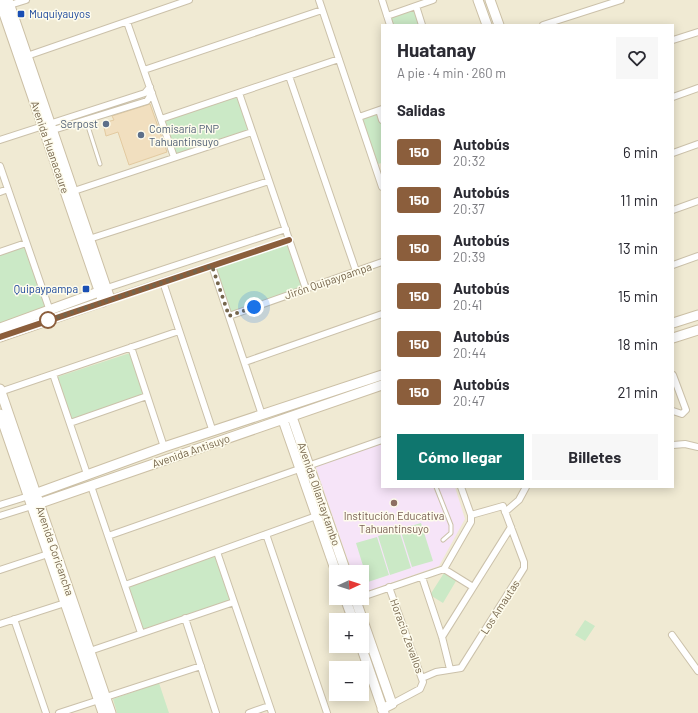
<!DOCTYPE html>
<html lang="es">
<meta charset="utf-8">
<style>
:root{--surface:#fff;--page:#f7f7f7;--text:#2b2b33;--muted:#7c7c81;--accent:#0f766e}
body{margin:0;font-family:Barlow,sans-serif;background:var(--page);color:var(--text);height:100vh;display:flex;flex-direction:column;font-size:15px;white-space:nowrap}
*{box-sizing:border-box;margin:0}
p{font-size:13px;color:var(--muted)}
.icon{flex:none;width:22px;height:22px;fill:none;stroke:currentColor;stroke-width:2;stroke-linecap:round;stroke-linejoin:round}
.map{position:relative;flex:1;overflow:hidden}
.panel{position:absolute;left:381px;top:24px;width:293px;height:464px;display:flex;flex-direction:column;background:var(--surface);border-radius:0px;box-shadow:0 2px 10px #0003}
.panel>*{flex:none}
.badge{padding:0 8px;border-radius:3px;font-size:14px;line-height:26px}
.needle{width:26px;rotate:87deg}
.buttons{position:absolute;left:329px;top:565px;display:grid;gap:8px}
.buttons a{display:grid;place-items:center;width:40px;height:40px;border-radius:0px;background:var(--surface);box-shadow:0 2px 10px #0003;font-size:20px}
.you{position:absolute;width:20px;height:20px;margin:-10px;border:3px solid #fff;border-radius:50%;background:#1a73e8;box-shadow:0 0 0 6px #1a73e833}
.map>.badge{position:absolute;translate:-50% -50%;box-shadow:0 0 0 2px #fff}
h2{padding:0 16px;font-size:15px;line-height:36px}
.round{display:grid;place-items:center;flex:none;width:42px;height:42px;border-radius:0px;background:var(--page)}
.headline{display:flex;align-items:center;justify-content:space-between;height:68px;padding:0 16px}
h1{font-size:19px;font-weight:700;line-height:30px}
.primary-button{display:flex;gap:8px;margin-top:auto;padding:8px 16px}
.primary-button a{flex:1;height:46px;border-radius:0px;background:var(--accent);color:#fff;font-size:16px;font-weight:700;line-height:46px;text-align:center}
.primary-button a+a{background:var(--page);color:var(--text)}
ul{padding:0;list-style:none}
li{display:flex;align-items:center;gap:12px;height:48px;padding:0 16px}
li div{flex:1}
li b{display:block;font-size:15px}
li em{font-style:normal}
li .badge{min-width:44px;font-weight:700;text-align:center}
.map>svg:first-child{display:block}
</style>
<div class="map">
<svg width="698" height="713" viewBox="0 0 698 713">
<rect width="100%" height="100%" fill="#fcf9e7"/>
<path fill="#f0ead3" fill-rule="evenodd" d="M0,0h698v713h-698zM382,25h291v462h-291zM336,572h26v26h-26zM336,620h26v26h-26zM336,668h26v26h-26z"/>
<path fill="#f6e4f8" d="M382,443v44h73l10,32 -26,47 -77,27v-21h-10l-37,-107z"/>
<path fill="#cbe9c6" d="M415,8l5,17h-28l-3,-8z
M237,96l12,35 -73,23 -12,-33z
M378,113l4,13v37l-5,1 -15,-45z
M287,243l15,44 -71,25 -15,-44z
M25,247l21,62 -46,16v-70z
M130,353l14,41 -72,26 -15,-43z
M421,523l12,38 -21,6 -12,-38z
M399,530l12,38 -21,7 -12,-39z
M377,537l12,38 -21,7 -12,-39z
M216,554l15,47 -89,29 -15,-44z
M444,573l12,8 -13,22 -13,-8z
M585,620l10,6 -10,15 -10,-6z
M159,683l10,30h-52l-4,-14z"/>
<path fill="#f1dfbf" stroke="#e3caa0" d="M150,104l17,48 -38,13 -11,-33 -12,4 -3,-13 11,-3 -2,-4z"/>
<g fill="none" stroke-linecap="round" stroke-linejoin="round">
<defs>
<path id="lane" d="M86,120l14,44
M436,487l15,38v8l-8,7"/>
<path id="street" d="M319,0l63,187
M382,0l8,25
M10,5l16,-5
M416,6l6,19
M387,16l46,-16
M127,22l47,135
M543,25l78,-25
M673,40l25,-8
M24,57l165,-57
M144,70l178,-60
M289,76l67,195
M239,93l67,196
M673,97l25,-9
M379,110l3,10
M359,117l23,-8
M161,119l178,-60
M50,131l97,-30 5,-8
M0,140l145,-47 5,-6
M673,153l25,-9
M0,166l50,145
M74,191l178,-59
M0,192l8,-3
M673,210l25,-9
M86,240l183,-59
M0,252l26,-9
M673,265l25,-9
M212,266l50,149
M163,282l50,150
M107,288l179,-59
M110,299l179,-59
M229,316l153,-54
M131,347l33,100
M245,362l137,-48
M53,374l34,100
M673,375l13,35 -4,4 -9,-3
M0,392l179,-61
M70,423l77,-27
M673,445l12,-1 13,3
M91,486l50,147
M0,505l29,-9
M505,512l14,-12 7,-13
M0,516l32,-10
M266,534l61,179
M108,536l274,-96
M217,552l55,161
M444,569l29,18
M0,570l48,-16
M422,577l20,60 8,32
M125,585l194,-70
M389,587l34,95 -3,7 -28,15
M362,597l82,-28 27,-47v-7l-10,-28
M185,618l31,95
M14,619l32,94
M0,624l65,-21
M672,635l26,36
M442,637l69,-110
M87,652l147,-50
M422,678l14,-6 25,-4 63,-100v-6l-21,-56 -32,9
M106,697l95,-31
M59,713l40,-13
M249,713l20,-7"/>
<path id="secondary" d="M478,0l9,25
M490,0l9,25
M0,2l103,300
M673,323l25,-8
M0,328l104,-38
M0,337l110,-38 -102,-299
M673,338l25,-8
M0,389l111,324
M0,414l103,299
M292,417l54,155
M283,420l53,152
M29,496l135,-49 218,-72
M32,506l350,-121
M345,598l8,22
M355,598l37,106 -10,5
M361,646l23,67"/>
</defs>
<use href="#lane" stroke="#cbc1aa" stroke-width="5"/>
<use href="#street" stroke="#cbc1aa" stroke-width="8"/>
<use href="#secondary" stroke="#ccc0a6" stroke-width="11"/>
<use href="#lane" stroke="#fff" stroke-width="3"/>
<use href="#street" stroke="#fff" stroke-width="6"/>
<use href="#secondary" stroke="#fff" stroke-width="9"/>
</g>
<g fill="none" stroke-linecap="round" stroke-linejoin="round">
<defs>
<path id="line" d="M0,337l289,-97"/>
</defs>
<use href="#line" stroke="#fff" stroke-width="9"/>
<use href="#line" stroke="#8b5e3c" stroke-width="6"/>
<path stroke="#75654c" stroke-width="4" stroke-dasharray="0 7.2" d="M48,320l-5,2 169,-56 17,50 25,-9"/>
</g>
<g fill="#1a4fb4" stroke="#fefced" stroke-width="1.5">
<rect x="17" y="10" width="8" height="8" rx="2"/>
<rect x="82" y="285" width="8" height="8" rx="2"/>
</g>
<g fill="#5c6f8a" stroke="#fefced" stroke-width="1.5">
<circle cx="106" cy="124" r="4"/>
<circle cx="141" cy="135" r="4"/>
</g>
<circle fill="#fff" stroke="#8b5e3c" stroke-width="2" cx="48" cy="320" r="8"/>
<circle fill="#8d6e63" stroke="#fefced" stroke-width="1.5" cx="394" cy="503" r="4"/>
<g text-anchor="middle" stroke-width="3" stroke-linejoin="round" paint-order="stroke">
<g font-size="11" fill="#164399" stroke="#fefced" text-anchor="start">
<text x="29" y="18">Muquiyauyos</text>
<text x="78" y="293" text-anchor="end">Quipaypampa</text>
</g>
<g font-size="11" fill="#4e5e75" stroke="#fefced" text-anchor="end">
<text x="98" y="128">Serpost</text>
<text x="149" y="133" text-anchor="start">Comisaría PNP<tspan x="149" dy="13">Tahuantinsuyo</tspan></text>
</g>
<g font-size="11" fill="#75654c" stroke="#fefced">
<text transform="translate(50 147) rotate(71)" y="4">Avenida Huanacaure</text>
<text transform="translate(328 281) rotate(-19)" y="4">Jirón Quipaypampa</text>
<text transform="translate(191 451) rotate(-19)" y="4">Avenida Antisuyo</text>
<text transform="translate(319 494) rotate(71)" y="4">Avenida Ollantaytambo</text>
<text transform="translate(55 551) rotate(71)" y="4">Avenida Coricancha</text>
<text transform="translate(500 607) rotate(-57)" y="4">Los Amautas</text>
<text transform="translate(407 636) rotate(70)" y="4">Horacio Zevallos</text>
</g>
<g font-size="11" fill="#785e54" stroke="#fefced">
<text x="394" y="520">Institución Educativa<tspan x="394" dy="13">Tahuantinsuyo</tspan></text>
</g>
</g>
</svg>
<div class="buttons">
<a><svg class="needle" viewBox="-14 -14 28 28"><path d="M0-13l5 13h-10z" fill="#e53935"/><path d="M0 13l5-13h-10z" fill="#7c7c81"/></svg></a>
<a>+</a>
<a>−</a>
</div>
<div class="you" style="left:254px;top:307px"></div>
<section class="panel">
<div class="headline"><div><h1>Huatanay</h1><p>A pie · 4 min · 260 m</p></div><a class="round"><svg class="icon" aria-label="heart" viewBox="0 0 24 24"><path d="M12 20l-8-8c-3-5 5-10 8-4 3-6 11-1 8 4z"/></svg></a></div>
<h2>Salidas</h2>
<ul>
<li><span class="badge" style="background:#8b5e3c;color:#fff">150</span><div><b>Autobús</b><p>20:32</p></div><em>6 min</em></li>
<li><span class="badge" style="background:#8b5e3c;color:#fff">150</span><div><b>Autobús</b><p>20:37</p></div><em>11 min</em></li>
<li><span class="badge" style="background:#8b5e3c;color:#fff">150</span><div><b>Autobús</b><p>20:39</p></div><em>13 min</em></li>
<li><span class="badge" style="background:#8b5e3c;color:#fff">150</span><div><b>Autobús</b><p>20:41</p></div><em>15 min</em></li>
<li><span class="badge" style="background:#8b5e3c;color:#fff">150</span><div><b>Autobús</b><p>20:44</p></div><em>18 min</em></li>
<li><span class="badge" style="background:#8b5e3c;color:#fff">150</span><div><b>Autobús</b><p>20:47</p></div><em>21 min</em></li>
</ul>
<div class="primary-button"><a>Cómo llegar</a><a>Billetes</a></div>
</section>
</div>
